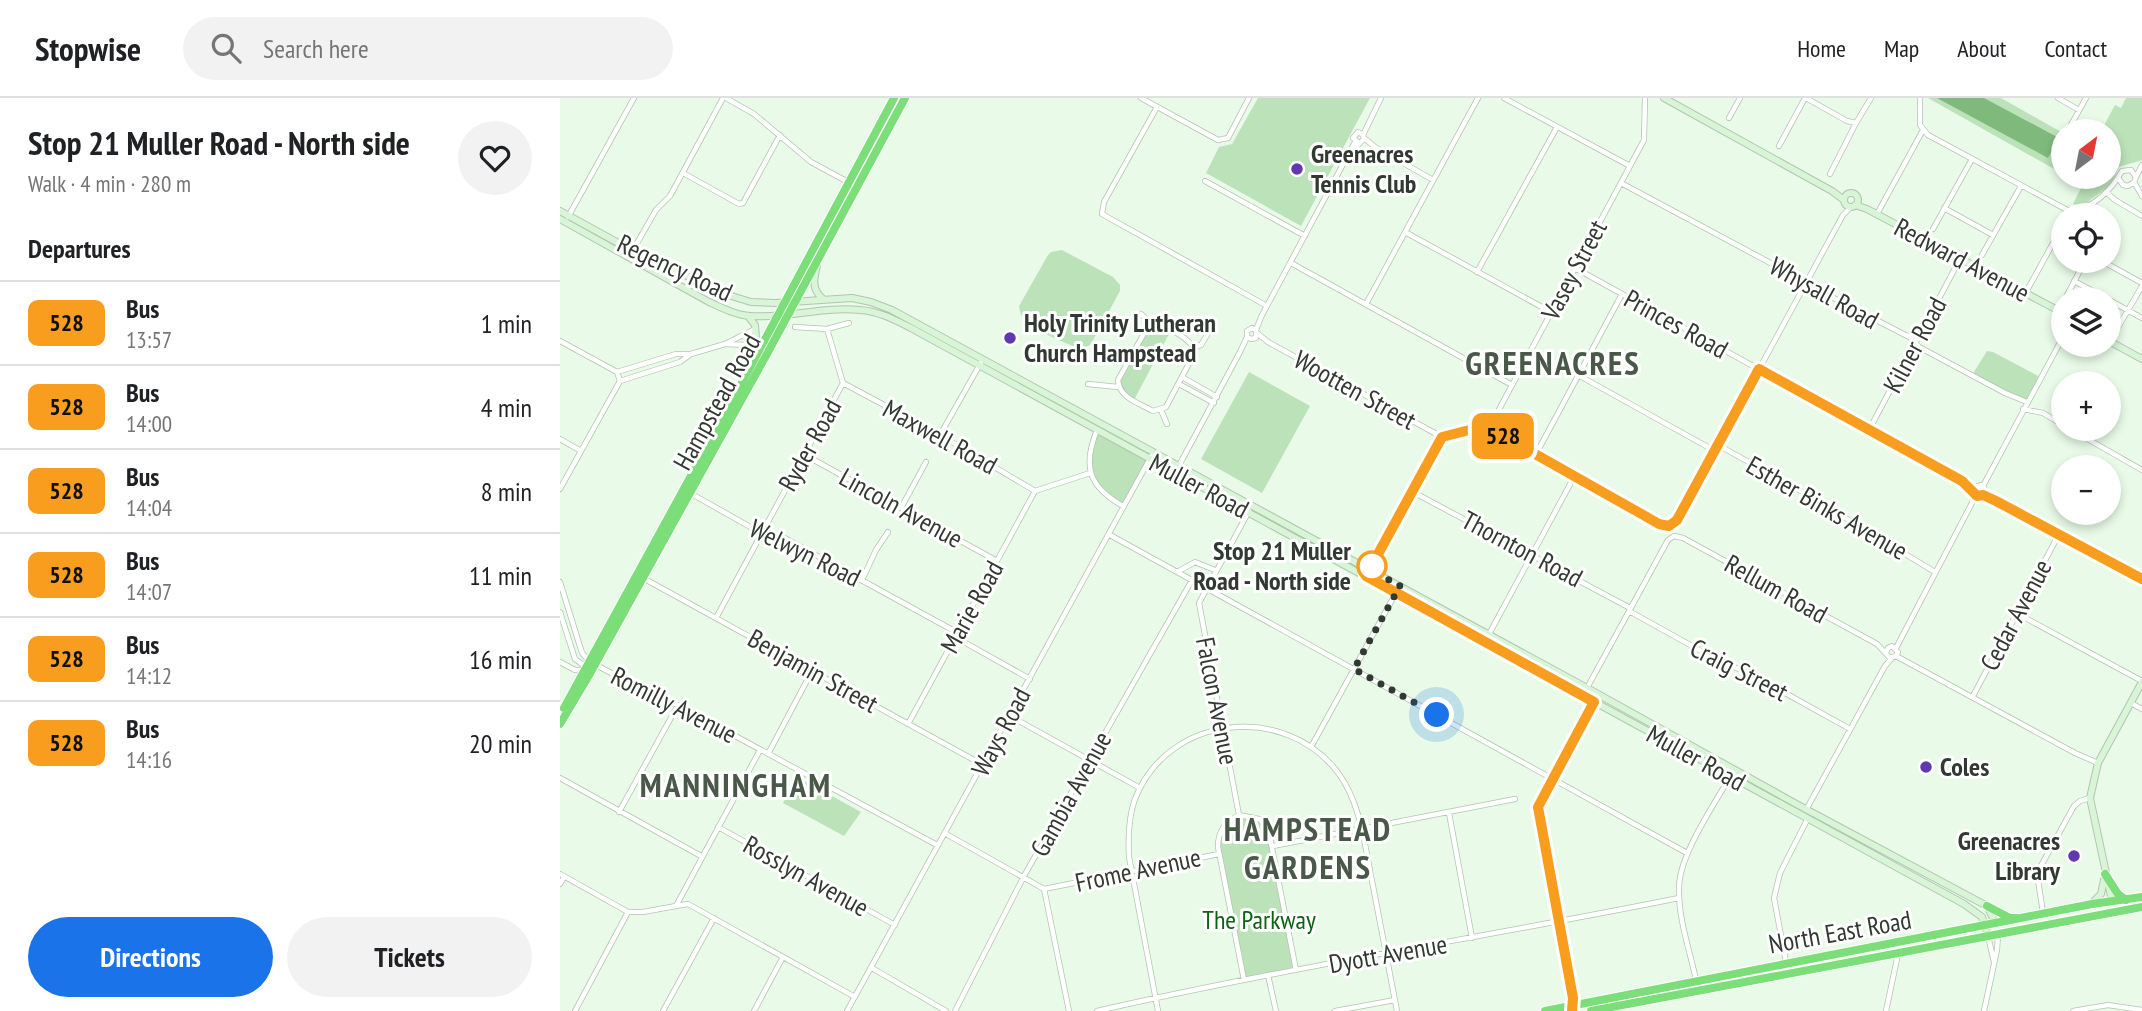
<!DOCTYPE html>
<meta charset="utf-8">
<style>
:root{--surface:#fff;--page:#f2f2f2;--text:#202124;--muted:#757577;--line:#e0e0e0;--accent:#1a73e8}
body{margin:0;font-family:"PT Sans Narrow",sans-serif;background:var(--page);color:var(--text);height:100vh;display:flex;flex-direction:column;font-size:26px;white-space:nowrap}
*{box-sizing:border-box;margin:0}
p{font-size:23px;color:var(--muted)}
.icon{flex:none;width:38px;height:38px;fill:none;stroke:currentColor;stroke-width:2;stroke-linecap:round;stroke-linejoin:round}
.map{position:relative;flex:1;overflow:hidden}
.panel{display:flex;flex-direction:column;background:var(--surface);width:560px}
.panel>*{flex:none}
.badge{padding:0 14px;border-radius:10px;font-size:24px;line-height:46px}
.needle{width:46px;rotate:32deg}
.controls{position:absolute;left:1491px;top:21px;display:grid;gap:14px}
.controls a{display:grid;place-items:center;width:70px;height:70px;border-radius:50%;background:var(--surface);box-shadow:0 4px 10px #0003;font-size:35px}
.you{position:absolute;width:35px;height:35px;margin:-18px;border:5px solid #fff;border-radius:50%;background:#1a73e8;box-shadow:0 0 0 10px #1a73e833}
.map>.badge{position:absolute;translate:-50% -50%;box-shadow:0 0 0 4px #fff}
h2{padding:0 28px;font-size:26px;line-height:63px}
.round{display:grid;place-items:center;flex:none;width:74px;height:74px;border-radius:37px;background:var(--page)}
.headline{display:flex;align-items:center;justify-content:space-between;height:119px;padding:0 28px}
h1{font-size:33px;font-weight:600;line-height:52px}
.cta{display:flex;gap:14px;margin-top:auto;padding:14px 28px}
.cta a{flex:1;height:80px;border-radius:42px;background:var(--accent);color:#fff;font-size:28px;font-weight:600;line-height:80px;text-align:center}
.cta a+a{background:var(--page);color:var(--text)}
ul{padding:0;list-style:none}
li{display:flex;align-items:center;gap:21px;height:84px;padding:0 28px;border-top:2px solid var(--line)}
li div{flex:1}
li b{display:block;font-size:26px}
li em{font-style:normal}
li .badge{min-width:77px;font-weight:700;text-align:center}
header{display:flex;align-items:center;gap:42px;box-sizing:border-box;height:98px;padding:0 35px;background:var(--surface);border-bottom:2px solid var(--line)}
header strong{font-size:33px}
nav{display:flex;gap:38px;margin-inline-start:auto;font-size:24px}
.search{width:490px;height:63px;background:var(--page);display:flex;align-items:center;gap:18px;box-sizing:border-box;padding:0 24px;border-radius:38px;color:var(--muted);font-size:26px}
main{display:flex;flex:1;min-height:0}
.map>svg:first-child{display:block}
</style>
<header>
<strong>Stopwise</strong>
<div class="search"><svg class="icon" aria-label="search" viewBox="0 0 24 24"><circle cx="10" cy="10" r="6"/><path d="M15 15l6 6"/></svg>Search here</div>
<nav><a>Home</a><a>Map</a><a>About</a><a>Contact</a></nav>
</header>
<main>
<section class="panel">
<div class="headline"><div><h1>Stop 21 Muller Road - North side</h1><p>Walk · 4 min · 280 m</p></div><a class="round"><svg class="icon" aria-label="heart" viewBox="0 0 24 24"><path d="M12 20l-8-8c-3-5 5-10 8-4 3-6 11-1 8 4z"/></svg></a></div>
<h2>Departures</h2>
<ul>
<li><span class="badge" style="background:#f99d1e;color:#111">528</span><div><b>Bus</b><p>13:57</p></div><em>1 min</em></li>
<li><span class="badge" style="background:#f99d1e;color:#111">528</span><div><b>Bus</b><p>14:00</p></div><em>4 min</em></li>
<li><span class="badge" style="background:#f99d1e;color:#111">528</span><div><b>Bus</b><p>14:04</p></div><em>8 min</em></li>
<li><span class="badge" style="background:#f99d1e;color:#111">528</span><div><b>Bus</b><p>14:07</p></div><em>11 min</em></li>
<li><span class="badge" style="background:#f99d1e;color:#111">528</span><div><b>Bus</b><p>14:12</p></div><em>16 min</em></li>
<li><span class="badge" style="background:#f99d1e;color:#111">528</span><div><b>Bus</b><p>14:16</p></div><em>20 min</em></li>
</ul>
<div class="cta"><a>Directions</a><a>Tickets</a></div>
</section>
<div class="map">
<svg width="1582" height="913" viewBox="0 0 1582 913">
<rect width="100%" height="100%" fill="#e9fbe8"/>
<path fill="#bbe2b9" d="M698,0h112l-69,128 -95,-53 13,-26 13,-3z
M1368,0h73l62,35v41z
M1566,0h16v62l-23,7 -8,18 -29,21 -9,-2 9,-18 -14,-9h41v-46h-8l14,-26 6,3z
M502,152l51,27 7,8v6l-29,53 -6,4c-13,1 -48,-18 -59,-26 -5,-5 -6,-10 -7,-16l29,-51 3,-3z
M593,227l17,7 -36,68 -10,-5 -6,-15 29,-52z
M1427,253l6,1 47,25 -13,25 -55,-27z
M689,274l61,34 -48,87 -61,-34z
M537,332l53,29 -27,47c-36,-21 -37,-39 -26,-76z
M237,679l64,35 -17,24 -61,-33z
M679,717l19,4 12,15 26,136 -52,10 -26,-136 3,-14z"/>
<path fill="#7fba7c" d="M1377,0h47l75,40 -11,20z"/>
<g fill="none" stroke-linecap="round" stroke-linejoin="round">
<defs>
<path id="street" d="M166,0l28,16 57,48 37,20
M581,0l77,42 10,-2 21,-40
M944,0l126,68
M1246,0l41,23 9,2 15,-25
M1360,0v27l8,10 141,76c24,-1 43,-22 53,-40l9,-1 5,7 -2,5 -6,4 -5,-1 -4,-6
M1498,0l21,12
M597,9l-53,95 -2,12 165,92
M1169,20l11,-20
M1511,27l15,-27
M803,37l18,-37
M804,40l11,9 58,33
M1219,48l26,-48
M793,52l11,-11 -1,-4 -5,-3 -5,6 6,5
M123,75l56,31 4,-1 37,-68
M1270,76l26,-51
M1576,79l6,-12
M645,83l100,55
M1574,84l8,14
M1061,85l185,99 7,8 7,1 93,48 6,8 86,46 22,9
M1546,94l9,8 27,16
M1384,110l49,27
M1317,116l46,-84
M8,119l66,-119
M1373,131l39,-70
M845,134l146,80
M1422,157l39,-69
M69,159l27,-47 14,-14 53,-98
M1542,163l40,22
M731,165l221,122
M1015,170l387,213 12,6 8,-2 3,5 -2,5 -4,1 -5,-2v-7
M917,174l80,-145
M1514,183l34,18
M1465,196l38,-69
M1506,199l19,-36
M1549,202l33,18
M806,206l112,-206
M581,216l12,11
M593,227c13,0 39,14 42,27l-29,55 -13,4c-14,-8 -34,-13 -35,-31l29,-52z
M235,229l32,2 22,-6
M267,231l16,54 97,52 95,56 55,-18
M1557,231l25,-43
M696,232l5,-13 94,-175
M697,235l11,9 174,95
M0,243l57,31 3,9
M166,246l21,1 4,5v12
M634,249l7,-2 6,-10
M57,274l59,-18h15l34,-10 30,-15
M1018,277l137,76
M622,279l35,20
M528,286l30,3
M619,286l35,19
M1463,311l20,4 20,12
M601,312l6,14
M929,330l155,-288 1,-42
M1510,331l72,41
M537,332c-15,37 -8,57 26,76
M1309,332l91,-171
M380,337l43,-76
M0,341l21,12
M1158,347l83,46 134,81
M245,357l192,106
M975,358l87,-162
M615,375l65,-121 7,-15v-6l5,-3 4,2v8l-5,1 -4,-2
M1423,388l80,-149
M0,391l60,-108 60,-19 11,-8
M853,394l217,116
M130,395l71,40 18,2 179,98
M1423,397l159,83
M341,410l25,-46
M550,437l577,318
M617,474l18,-10 20,8
M806,478l76,-139 39,-10 8,1 170,96 10,2 8,-6 166,-305 8,-8
M83,480l340,187
M302,482l14,-30 12,-18
M0,484l22,71 7,8
M1069,513l90,50 32,13 99,55
M0,514l15,47 11,8
M1458,516l124,67
M156,520l127,-235
M928,538l86,-159
M395,539l75,42
M1336,550l76,-145 2,-8
M1336,558l179,97 23,10
M0,564l15,8h9
M36,567l38,20 44,20 259,140
M1027,590l81,-148 6,-4 9,2 194,106 13,14 6,-2 2,-4 -6,-6 -4,2 -2,4
M1413,598l86,-162
M1571,605l11,6
M450,618l130,72
M348,626l127,-233
M751,649l86,-156
M208,656l44,-83
M0,680l141,78
M1246,712l79,-144 7,-8
M59,714l59,-107
M889,715l23,125
M679,717l-40,-212 50,-92
M158,729l177,98
M386,736l98,55 175,-35
M713,748l242,-47
M0,776l68,38
M0,786l4,-7
M484,791l25,122
M116,808l12,-2 167,93
M1483,815l-6,-40 37,-67 6,-5 10,-3
M1428,838l6,26
M1226,864l-12,-64 6,-25 27,-53
M312,870l74,43
M708,877l8,36
M684,882l-26,-133c0,-17 7,-24 21,-32l20,4 9,9 28,142
M1136,882c-6,-29 -18,-62 -17,-92 0,-33 35,-83 52,-113
M15,913l53,-99h15l33,-6 84,-156
M103,913l51,-93
M194,913l29,-54
M287,913l306,-558
M395,913l69,-135 168,-296
M537,913c193,-44 388,-74 582,-113
M598,913l-29,-154c-1,-19 -1,-39 6,-58 33,-85 151,-97 204,-25 23,32 26,75 34,112 8,41 16,83 24,125
M775,913l60,-11
M1326,913l12,-57
M1424,913l13,-61 1,-15
M1513,913l35,-6 34,5"/>
<path id="secondary" d="M1104,0l168,93 12,9
M1284 102a7 7 0 1 1 14 0a7 7 0 1 1-14 0Z
M1295,107l12,4 196,104
M0,113l73,40 95,44 23,7 25,1 76,-5 19,4 21,8 695,378 213,118 187,100 9,18
M0,121l149,83c13,6 27,13 41,14 37,3 73,-10 110,-6 18,1 35,10 51,18l1053,576 18,13 6,19
M257,167c-3,14 -6,24 6,34
M188,218l7,9 2,27
M1549,243l33,18
M1552,803l-22,-103 8,-35 44,-81
M1532,805l9,-9 3,-14
M1013,907l-35,-198 58,-108"/>
<path id="highway" d="M4,610l168,-307 162,-303
M0,626l28,-47 180,-325 137,-254
M1545,776l13,20 8,6
M1427,808l23,12h6
M985,913l547,-107 50,-7
M1031,913l551,-104"/>
</defs>
<use href="#street" stroke="#b3c4b1" stroke-width="6"/>
<use href="#secondary" stroke="#b3c4b1" stroke-width="8"/>
<use href="#highway" stroke="#fff" stroke-width="10"/>
<use href="#street" stroke="#fff" stroke-width="4.5"/>
<use href="#secondary" stroke="#d8f5d7" stroke-width="6"/>
<use href="#highway" stroke="#7cde79" stroke-width="8"/>
</g>
<g fill="none" stroke-linecap="round" stroke-linejoin="round">
<defs>
<path id="line" d="M1012,913l1,-13 -35,-191 56,-105 -228,-126 76,-139 39,-10 8,1 149,84 21,12 10,2 8,-6 82,-151 203,112 15,15 6,-1 13,6 146,78"/>
</defs>
<use href="#line" stroke="#fff" stroke-width="16"/>
<use href="#line" stroke="#f99d1e" stroke-width="10"/>
<path stroke="#323932" stroke-width="7" stroke-dasharray="0 12.6" d="M812,468l-2,3 30,17 -46,83 83,46"/>
</g>
<g fill="#6038b0" stroke="#fff" stroke-width="2.5">
<circle cx="737" cy="71" r="7"/>
<circle cx="450" cy="240" r="7"/>
<circle cx="1366" cy="669" r="7"/>
<circle cx="1514" cy="758" r="7"/>
</g>
<circle fill="#fff" stroke="#f99d1e" stroke-width="3.5" cx="812" cy="468" r="14"/>
<g text-anchor="middle" stroke-width="6" stroke-linejoin="round" paint-order="stroke">
<g font-size="26" font-weight="bold" fill="#323932" stroke="#fff" text-anchor="start">
<text x="751" y="65">Greenacres<tspan x="751" dy="30">Tennis Club</tspan></text>
<text x="464" y="234">Holy Trinity Lutheran<tspan x="464" dy="30">Church Hampstead</tspan></text>
<text x="1380" y="678">Coles</text>
<text x="1500" y="752" text-anchor="end">Greenacres<tspan x="1500" dy="30">Library</tspan></text>
</g>
<g font-size="26" fill="#323932" stroke="#fff">
<text transform="translate(1402 162) rotate(28)" y="9">Redward Avenue</text>
<text transform="translate(115 170) rotate(25)" y="9">Regency Road</text>
<text transform="translate(1014 172) rotate(-62)" y="9">Vasey Street</text>
<text transform="translate(1264 195) rotate(29)" y="9">Whysall Road</text>
<text transform="translate(1116 226) rotate(29)" y="9">Princes Road</text>
<text transform="translate(1355 247) rotate(-62)" y="9">Kilner Road</text>
<text transform="translate(795 292) rotate(29)" y="9">Wootten Street</text>
<text transform="translate(157 304) rotate(-61)" y="9">Hampstead Road</text>
<text transform="translate(380 339) rotate(29)" y="9">Maxwell Road</text>
<text transform="translate(250 347) rotate(-61)" y="9">Ryder Road</text>
<text transform="translate(639 388) rotate(28)" y="9">Muller Road</text>
<text transform="translate(341 410) rotate(29)" y="9">Lincoln Avenue</text>
<text transform="translate(1267 410) rotate(30)" y="9">Esther Binks Avenue</text>
<text transform="translate(962 451) rotate(28)" y="9">Thornton Road</text>
<text transform="translate(245 455) rotate(26)" y="9">Welwyn Road</text>
<text transform="translate(1216 491) rotate(29)" y="9">Rellum Road</text>
<text transform="translate(412 509) rotate(-61)" y="9">Marie Road</text>
<text transform="translate(1456 517) rotate(-62)" y="9">Cedar Avenue</text>
<text transform="translate(1179 572) rotate(27)" y="9">Craig Street</text>
<text transform="translate(253 573) rotate(29)" y="9">Benjamin Street</text>
<text transform="translate(657 603) rotate(79)" y="9">Falcon Avenue</text>
<text transform="translate(114 607) rotate(27)" y="9">Romilly Avenue</text>
<text transform="translate(441 634) rotate(-62)" y="9">Ways Road</text>
<text transform="translate(1136 660) rotate(29)" y="9">Muller Road</text>
<text transform="translate(511 696) rotate(-61)" y="9">Gambia Avenue</text>
<text transform="translate(578 772) rotate(-12)" y="9">Frome Avenue</text>
<text transform="translate(246 778) rotate(29)" y="9">Rosslyn Avenue</text>
<text transform="translate(1280 834) rotate(-10)" y="9">North East Road</text>
<text transform="translate(828 856) rotate(-10)" y="9">Dyott Avenue</text>
</g>
<g font-size="26" font-weight="bold" fill="#323932" stroke="#fff" text-anchor="end">
<text x="791" y="462">Stop 21 Muller<tspan x="791" dy="30">Road - North side</tspan></text>
</g>
<g font-size="26" fill="#0d6312" stroke="#fff">
<text x="699" y="831">The Parkway</text>
</g>
<g font-size="33" font-weight="bold" letter-spacing="2" fill="#4a5849" stroke="#fff">
<text x="993" y="277">GREENACRES</text>
<text x="176" y="699">MANNINGHAM</text>
<text x="748" y="743">HAMPSTEAD<tspan x="748" dy="38">GARDENS</tspan></text>
</g>
</g>
</svg>
<div class="controls">
<a><svg class="needle" viewBox="-14 -14 28 28"><path d="M0-13l5 13h-10z" fill="#e53935"/><path d="M0 13l5-13h-10z" fill="#757577"/></svg></a>
<a><svg class="icon" aria-label="locate" viewBox="0 0 24 24"><circle cx="12" cy="12" r="6"/><path d="M12 2v4M12 18v4M2 12h4M18 12h4"/></svg></a>
<a><svg class="icon" aria-label="layers" viewBox="0 0 24 24"><path d="M12 4l9 5-9 5-9-5zM3 14l9 5 9-5"/></svg></a>
<a>+</a>
<a>−</a>
</div>
<div class="you" style="left:877px;top:617px"></div>
<b class="badge" style="left:943px;top:338px;background:#f99d1e;color:#111">528</b>
</div>
</main>
